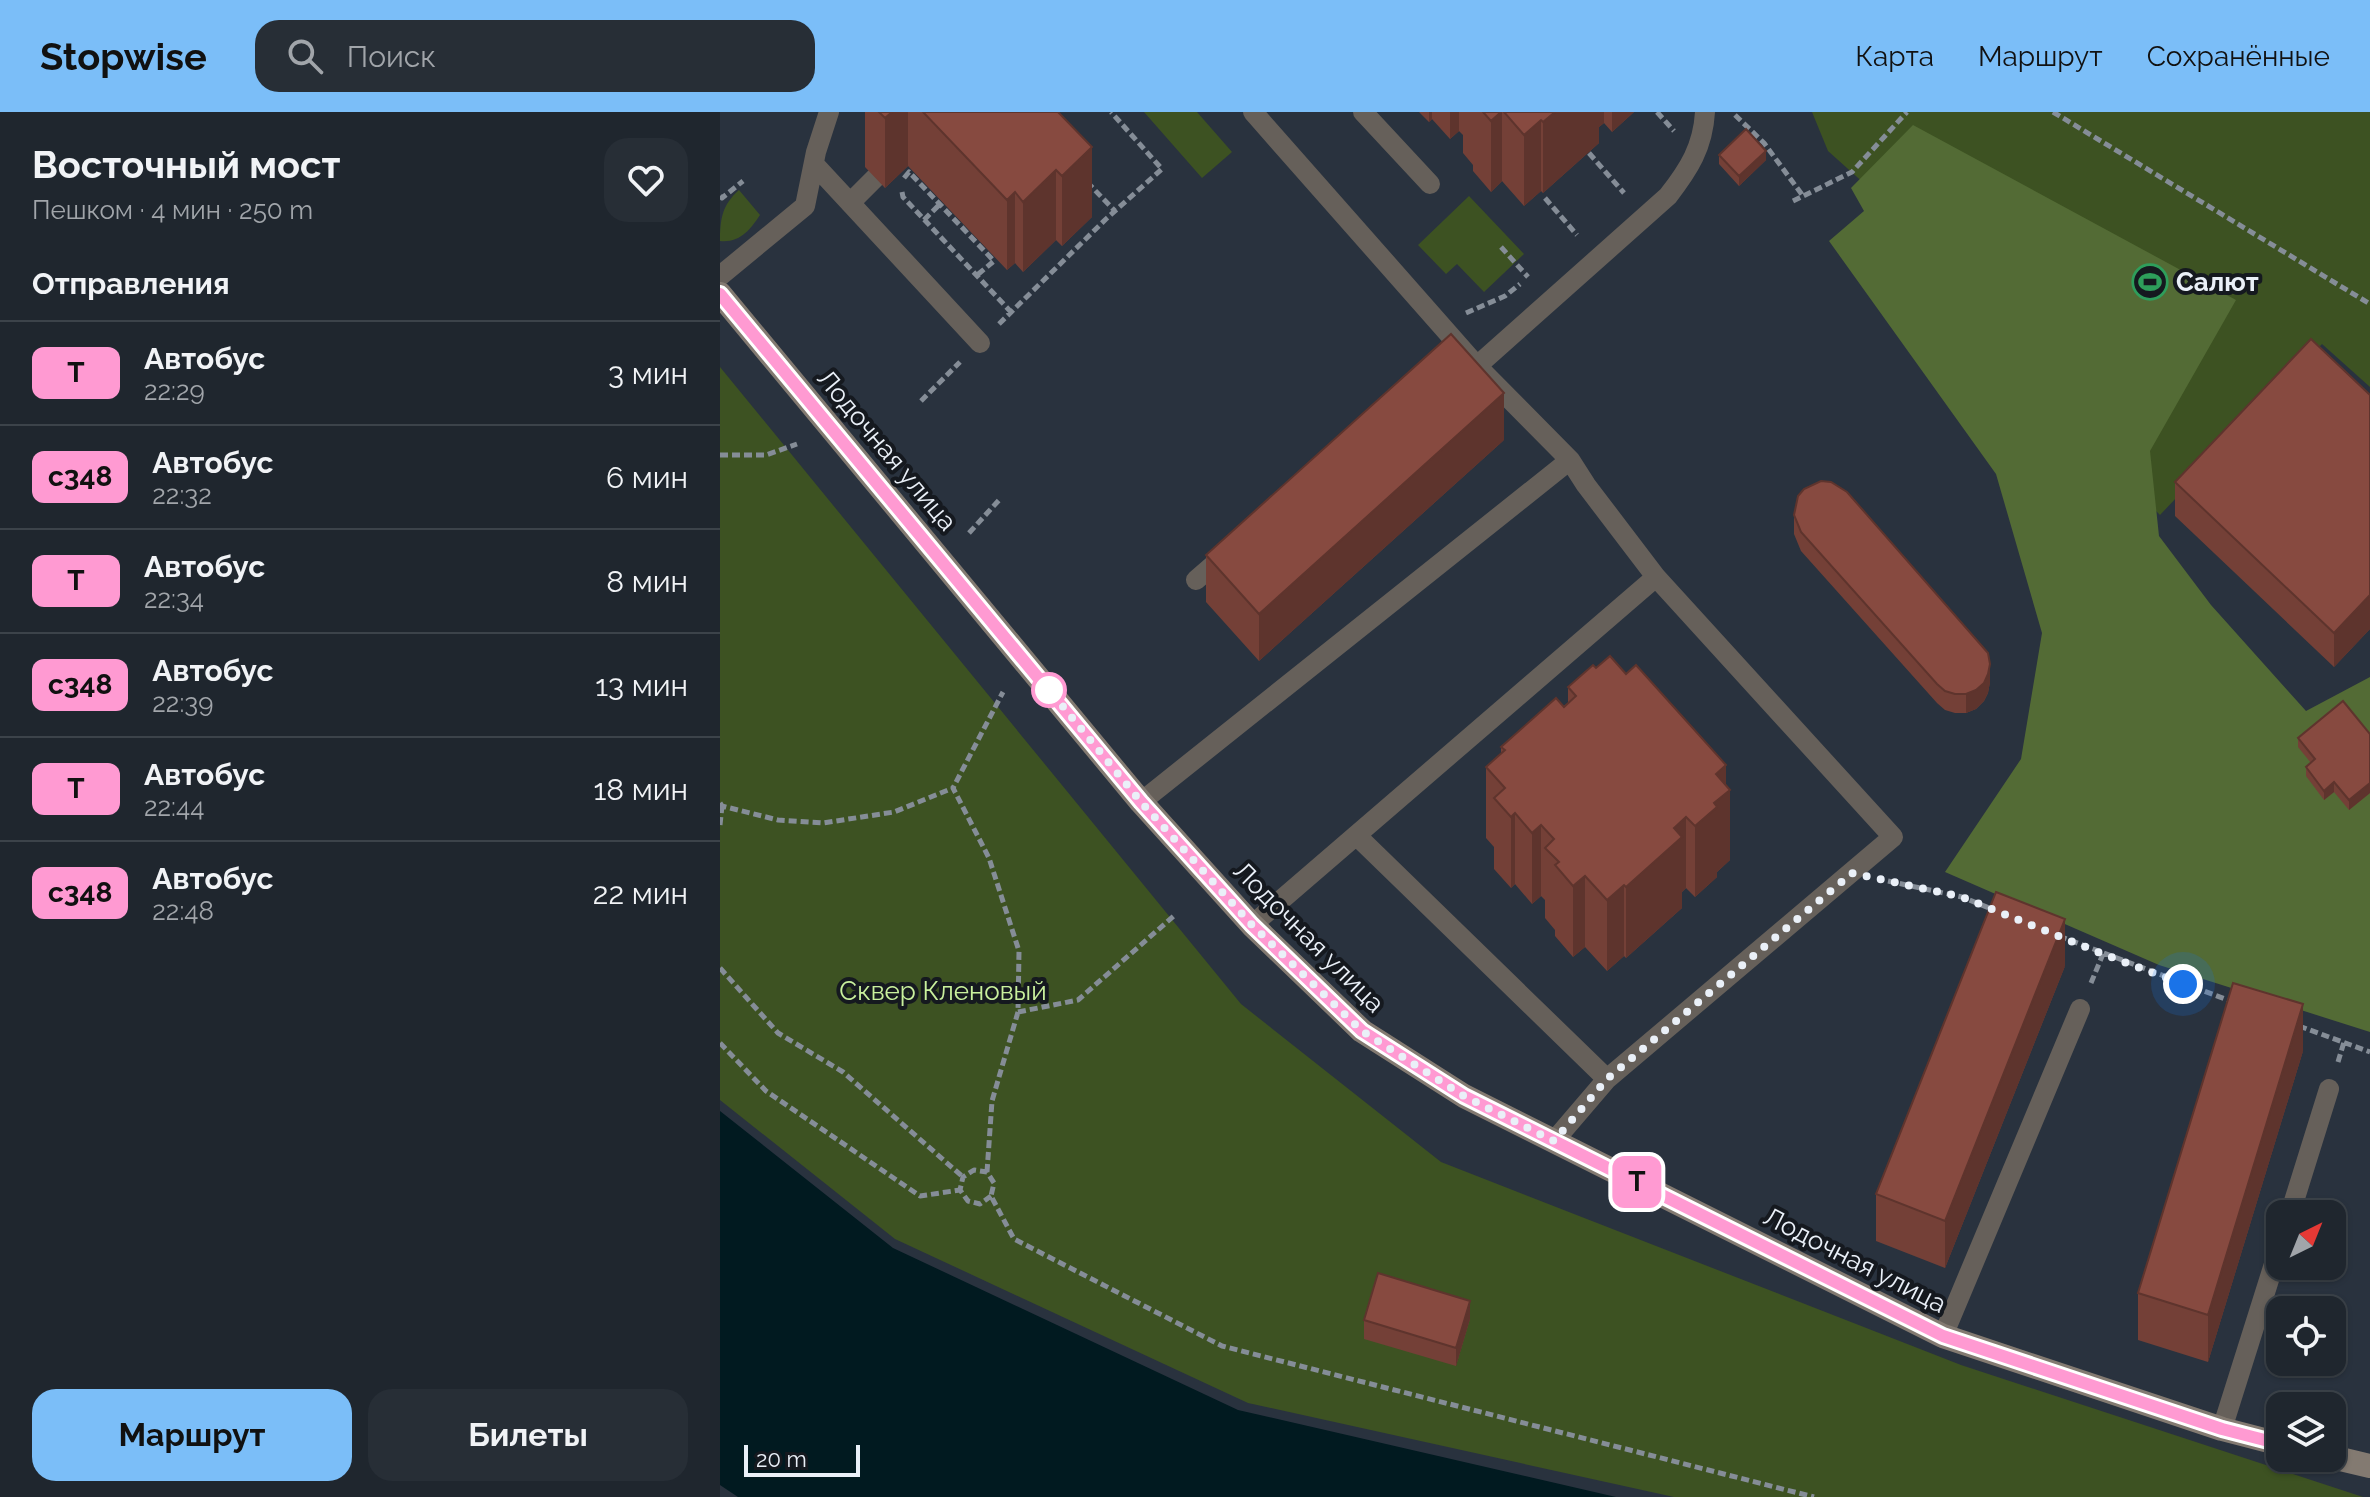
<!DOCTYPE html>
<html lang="ru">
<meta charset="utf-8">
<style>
:root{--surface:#1f262e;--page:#272e36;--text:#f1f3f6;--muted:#a1a5aa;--line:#3c434a;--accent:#7bbef8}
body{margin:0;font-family:Raleway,sans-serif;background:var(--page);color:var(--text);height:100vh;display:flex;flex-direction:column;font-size:30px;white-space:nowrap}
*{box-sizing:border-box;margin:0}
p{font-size:26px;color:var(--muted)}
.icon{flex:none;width:44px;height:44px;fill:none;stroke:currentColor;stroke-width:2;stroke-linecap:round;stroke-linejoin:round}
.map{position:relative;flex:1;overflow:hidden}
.side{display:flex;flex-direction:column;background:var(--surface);width:720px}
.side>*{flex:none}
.badge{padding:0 16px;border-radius:12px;font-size:28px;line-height:52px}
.needle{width:52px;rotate:43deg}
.controls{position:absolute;left:1546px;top:1088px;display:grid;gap:16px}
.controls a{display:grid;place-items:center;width:80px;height:80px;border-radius:16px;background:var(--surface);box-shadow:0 2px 6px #0004,0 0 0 2px var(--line);font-size:40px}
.scale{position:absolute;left:24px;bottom:20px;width:116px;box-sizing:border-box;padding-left:8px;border:4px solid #eaf0f8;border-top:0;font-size:22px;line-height:28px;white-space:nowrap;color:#eaf0f8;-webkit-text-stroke:6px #15191f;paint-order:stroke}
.you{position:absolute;width:40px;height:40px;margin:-20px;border:6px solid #fff;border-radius:50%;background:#1a73e8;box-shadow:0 0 0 12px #1a73e833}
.map>.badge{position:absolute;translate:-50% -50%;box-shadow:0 0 0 4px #fff}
h2{padding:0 32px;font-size:30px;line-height:72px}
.round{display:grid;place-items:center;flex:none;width:84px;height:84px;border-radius:24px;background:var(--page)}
.summary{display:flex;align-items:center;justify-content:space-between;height:136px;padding:0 32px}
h1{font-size:38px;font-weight:700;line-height:60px}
.cta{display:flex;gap:16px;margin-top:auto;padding:16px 32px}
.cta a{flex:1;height:92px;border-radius:24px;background:var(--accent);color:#111;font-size:32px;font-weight:700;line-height:92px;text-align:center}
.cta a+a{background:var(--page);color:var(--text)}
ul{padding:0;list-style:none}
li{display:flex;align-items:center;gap:24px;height:104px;padding:0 32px;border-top:2px solid var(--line)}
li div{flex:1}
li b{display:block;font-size:30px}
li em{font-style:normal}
li .badge{min-width:88px;font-weight:700;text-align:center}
header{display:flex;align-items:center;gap:48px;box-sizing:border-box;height:112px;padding:0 40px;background:var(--accent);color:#111}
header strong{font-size:38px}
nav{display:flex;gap:44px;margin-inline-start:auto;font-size:28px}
.search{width:560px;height:72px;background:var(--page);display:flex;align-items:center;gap:20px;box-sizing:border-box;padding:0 28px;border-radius:24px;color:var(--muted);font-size:30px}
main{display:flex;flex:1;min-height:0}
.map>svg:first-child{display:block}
</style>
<header>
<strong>Stopwise</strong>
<div class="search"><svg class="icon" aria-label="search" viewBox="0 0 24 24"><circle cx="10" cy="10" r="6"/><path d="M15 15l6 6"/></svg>Поиск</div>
<nav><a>Карта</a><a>Маршрут</a><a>Сохранённые</a></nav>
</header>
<main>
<section class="side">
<div class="summary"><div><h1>Восточный мост</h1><p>Пешком · 4 мин · 250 m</p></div><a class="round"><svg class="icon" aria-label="heart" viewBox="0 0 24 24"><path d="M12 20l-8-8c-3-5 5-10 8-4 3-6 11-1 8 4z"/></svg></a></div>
<h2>Отправления</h2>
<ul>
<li><span class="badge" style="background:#ff9ad2;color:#111">Т</span><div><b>Автобус</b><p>22:29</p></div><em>3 мин</em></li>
<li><span class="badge" style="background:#ff9ad2;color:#111">с348</span><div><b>Автобус</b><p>22:32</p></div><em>6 мин</em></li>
<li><span class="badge" style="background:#ff9ad2;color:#111">Т</span><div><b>Автобус</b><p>22:34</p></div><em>8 мин</em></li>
<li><span class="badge" style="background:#ff9ad2;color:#111">с348</span><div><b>Автобус</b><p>22:39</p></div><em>13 мин</em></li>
<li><span class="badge" style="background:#ff9ad2;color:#111">Т</span><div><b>Автобус</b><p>22:44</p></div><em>18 мин</em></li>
<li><span class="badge" style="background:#ff9ad2;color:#111">с348</span><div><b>Автобус</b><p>22:48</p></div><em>22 мин</em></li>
</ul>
<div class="cta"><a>Маршрут</a><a>Билеты</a></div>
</section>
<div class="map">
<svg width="1650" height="1385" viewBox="0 0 1650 1385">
<rect width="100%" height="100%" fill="#29323e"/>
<path fill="#3d5222" d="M424,0h53l35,40 -30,26z
M1092,0h558v275l-48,-43 -162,171 -291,-295 17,-17 -58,-52z
M19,78l21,25c-10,15 -20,28 -40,26 0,-22 2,-36 19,-51z
M749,84l55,58 -40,38 -27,-28 -11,10 -28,-29z
M0,255l521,637 200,158 520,203 402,132h-689l-426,-94 -353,-164 -175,-139z"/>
<path fill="#536b35" d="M1193,13l323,175 -86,151 9,85 52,69 95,106 64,-34v355l-211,-67 -214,-93 76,-113 21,-126 -46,-159 -167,-233 35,-30 -13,-23z"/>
<path fill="#011a20" d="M0,999l173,137 345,162 378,87h-878l-18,-12z"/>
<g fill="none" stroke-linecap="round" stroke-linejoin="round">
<path stroke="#858d97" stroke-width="5" stroke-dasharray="8 4" stroke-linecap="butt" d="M937,0l17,19
M1333,0l317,192
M1015,3l29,28 39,53
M869,41l35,40
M184,66l5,-6 85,89 -18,15
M367,70l28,29
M182,80l1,5 108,115
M0,84l2,2 21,-17
M825,86l32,37
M1073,89l59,-29 55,-60
M204,108l16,-16
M781,135l27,30
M746,201l39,-17 15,-12
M279,212l107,-105 56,-50 -51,-57
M201,289l39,-39
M0,343h46l31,-11
M249,421l31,-34
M0,691l2,3 56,14 45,3 71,-11 59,-24
M0,713l2,-19
M1168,769l74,16 32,13
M1339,824l174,66
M0,856l58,65 65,39 120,105
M1371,871l12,-29
M298,900l60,-12 98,-86
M1579,914l71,26
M0,931l46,48 154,105 40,-6
M1618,950l6,-20
M267,1060l5,-71 26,-89 1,-61 -30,-93 -36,-70 50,-96
M271,1084l-11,8 -12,-3 -8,-11 3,-13 11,-7 13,2 7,11 -3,13 23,43 208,107 592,151"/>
<path stroke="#66605a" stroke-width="20" d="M533,0l224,254 93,94 16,25 70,92 237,260 -286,242 -53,62
M643,0l67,72
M94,52l166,179
M130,91l25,-25
M0,164l85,-70 11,-54 13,-40
M757,254l191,-170c21,-27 35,-49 37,-84
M476,468l30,-26
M421,690l429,-342
M637,724l250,243
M532,813l404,-348
M1570,1102l39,-125
M1223,1224l137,-327
M1502,1317l58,-184"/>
<path stroke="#837a71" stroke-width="24" d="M0,182l421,508 111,123 110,106 102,65 479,240 279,93 58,15
M1612,1345l38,9"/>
</g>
<path fill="#744037" d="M145,0h193l34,105 -30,29 -6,-6 -33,32 -8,-9 -8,7 -99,-104 -23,22 -20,-21z
M699,0h215l-22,20 -8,-9 -5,4v16l-56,50 -2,-2 -17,15 -22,-25 -11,11 -18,-21v-6l-10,-12v-18l-4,-4 -9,8 -18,-20 -3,3z
M999,43l47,5 -27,26 -20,-22z
M1650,283v234l-36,38 -159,-151v-34z
M784,328l-245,221 -53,-59v-47z
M1074,403l196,167 -2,11 -4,8 -8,8 -10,4h-11l-10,-3 -8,-7 -136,-152 -7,-17z
M848,575l158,98 4,75 -13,12v5l-22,20 -9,-9 -4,4v16l-56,50 -2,-2 -17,15 -22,-24 -12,10 -18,-21v-6l-10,-12v-18l-4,-4 -9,8 -17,-20 -4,4 -17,-19v-22l-8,-9v-71l15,-14v-6l67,-44z
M1650,622v59l-21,17 -15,-18 -10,8 -18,-24v-9l5,-4 -13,-16v-9z
M1345,854l-120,302 -69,-27v-47z
M1583,939l-95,311 -70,-22v-47z
M750,1207l-14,47 -92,-27v-19z"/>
<path fill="#5e342d" d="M172,0h16v54l-23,22v-70z
M709,0h3v7l-3,3z
M730,0h9v19l-9,8z
M781,0h1v69l-11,11v-71z
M835,0h49v11l-5,4v16l-56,50v-71z
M892,0h22l-22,20z
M821,8v71l-17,15v-71z
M372,35v70l-30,29v-70z
M1046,39v9l-27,26v-10z
M336,58v70l-33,32v-70z
M295,80v71l-8,7v-70z
M784,281v47l-245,221v-47z
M1650,483v34l-36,38v-34z
M1270,552v18l-2,11 -4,8 -8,8 -10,4v-19z
M1006,653v28l4,-3v70l-13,12v5l-22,20v-71l21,-52z
M1614,670v10l-10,8v-9z
M1650,671v10l-21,17v-10z
M795,701v71l-4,4v-71z
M966,705v71l-4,4v16l-56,50v-71l48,-59z
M821,713v71l-9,8v-71z
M865,764v71l-12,10v-71z
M904,773v71l-17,15v-71z
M1345,807v47l-120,302v-47z
M1583,892v47l-95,311v-47z
M750,1189v18l-14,47v-18z"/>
<path fill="#874a40" stroke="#5e342d" stroke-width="2" d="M159,0h13l-7,6z
M203,0h135l34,35 -30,29 -6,-6 -33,32 -8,-10 -8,8z
M763,0h18l-10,9z
M784,0h51l-12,10 -2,-2 -17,15z
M1026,17l20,22 -27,25 -20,-21z
M731,222l53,59 -245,221 -53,-59z
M1591,227l59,56v200l-36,38 -159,-151z
M1101,369l10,1 16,10 141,161 2,11 -2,10 -4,9 -8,7 -10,4h-11l-10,-3 -8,-7 -136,-152 -7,-17 4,-19 6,-7z
M890,544l16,18 10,-9 90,100 -10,9 14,16 -16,13 3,4 -22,19 -9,-9 -12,11 8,9 -56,50 -2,-2 -17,15 -22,-24 -12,10 -18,-21 4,-3 -14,-14 9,-9 -13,-14 -9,8 -17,-20 -4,4 -17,-19 11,-10 -19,-21 19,-17 -4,-3 55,-49 8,9 12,-11 -8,-9 25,-22 3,3z
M1623,589l27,33v49l-21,17 -15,-18 -10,9 -18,-24 9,-8 -17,-21z
M1276,780l69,27 -120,302 -69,-27z
M1513,871l70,21 -95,311 -70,-22z
M658,1161l92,28 -14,47 -92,-28z"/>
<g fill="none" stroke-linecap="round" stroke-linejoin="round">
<defs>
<path id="line" d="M0,182l421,508 111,123 110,106 102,65 479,240 279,93 58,15"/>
</defs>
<use href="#line" stroke="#fff" stroke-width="18"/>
<use href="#line" stroke="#ff9ad2" stroke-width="12"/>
<path stroke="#eaf0f8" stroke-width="8" stroke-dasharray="0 14.4" d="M329,578l-2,-3 94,115 111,123 110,106 102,65 90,45 53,-62 245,-206 110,24 141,57 80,30"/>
</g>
<defs>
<symbol id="stadium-ring" viewBox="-11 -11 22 22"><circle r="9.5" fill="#15191f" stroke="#2e9e5b" stroke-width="1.5"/><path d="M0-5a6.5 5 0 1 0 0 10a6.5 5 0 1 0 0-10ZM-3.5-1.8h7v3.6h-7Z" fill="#2e9e5b"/></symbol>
</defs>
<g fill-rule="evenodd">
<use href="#stadium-ring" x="1410" y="150" width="40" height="40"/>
</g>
<circle fill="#fff" stroke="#ff9ad2" stroke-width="4" cx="329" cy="578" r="16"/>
<g text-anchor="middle" stroke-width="8" stroke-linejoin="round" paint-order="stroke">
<g font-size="26" font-weight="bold" fill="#eaf0f8" stroke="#15191f" text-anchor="start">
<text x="1456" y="179">Салют</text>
</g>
<g font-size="26" fill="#eaf0f8" stroke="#15191f">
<text transform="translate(167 338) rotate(50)" y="9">Лодочная улица</text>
<text transform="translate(589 825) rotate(45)" y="9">Лодочная улица</text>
<text transform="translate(1135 1148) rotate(27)" y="9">Лодочная улица</text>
</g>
<g font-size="26" fill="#c9f09d" stroke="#15191f">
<text x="223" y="888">Сквер Кленовый</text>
</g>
</g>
</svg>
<div class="controls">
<a><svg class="needle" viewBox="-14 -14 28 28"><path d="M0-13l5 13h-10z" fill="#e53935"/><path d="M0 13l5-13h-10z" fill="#a1a5aa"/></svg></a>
<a><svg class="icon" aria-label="locate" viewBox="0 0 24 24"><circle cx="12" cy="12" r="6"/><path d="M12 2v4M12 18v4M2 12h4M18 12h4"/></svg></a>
<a><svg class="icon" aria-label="layers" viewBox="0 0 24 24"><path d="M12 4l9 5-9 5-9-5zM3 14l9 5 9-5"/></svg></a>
</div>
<div class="scale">20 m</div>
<div class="you" style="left:1463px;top:872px"></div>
<b class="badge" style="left:917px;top:1070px;background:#ff9ad2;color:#111">Т</b>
</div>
</main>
